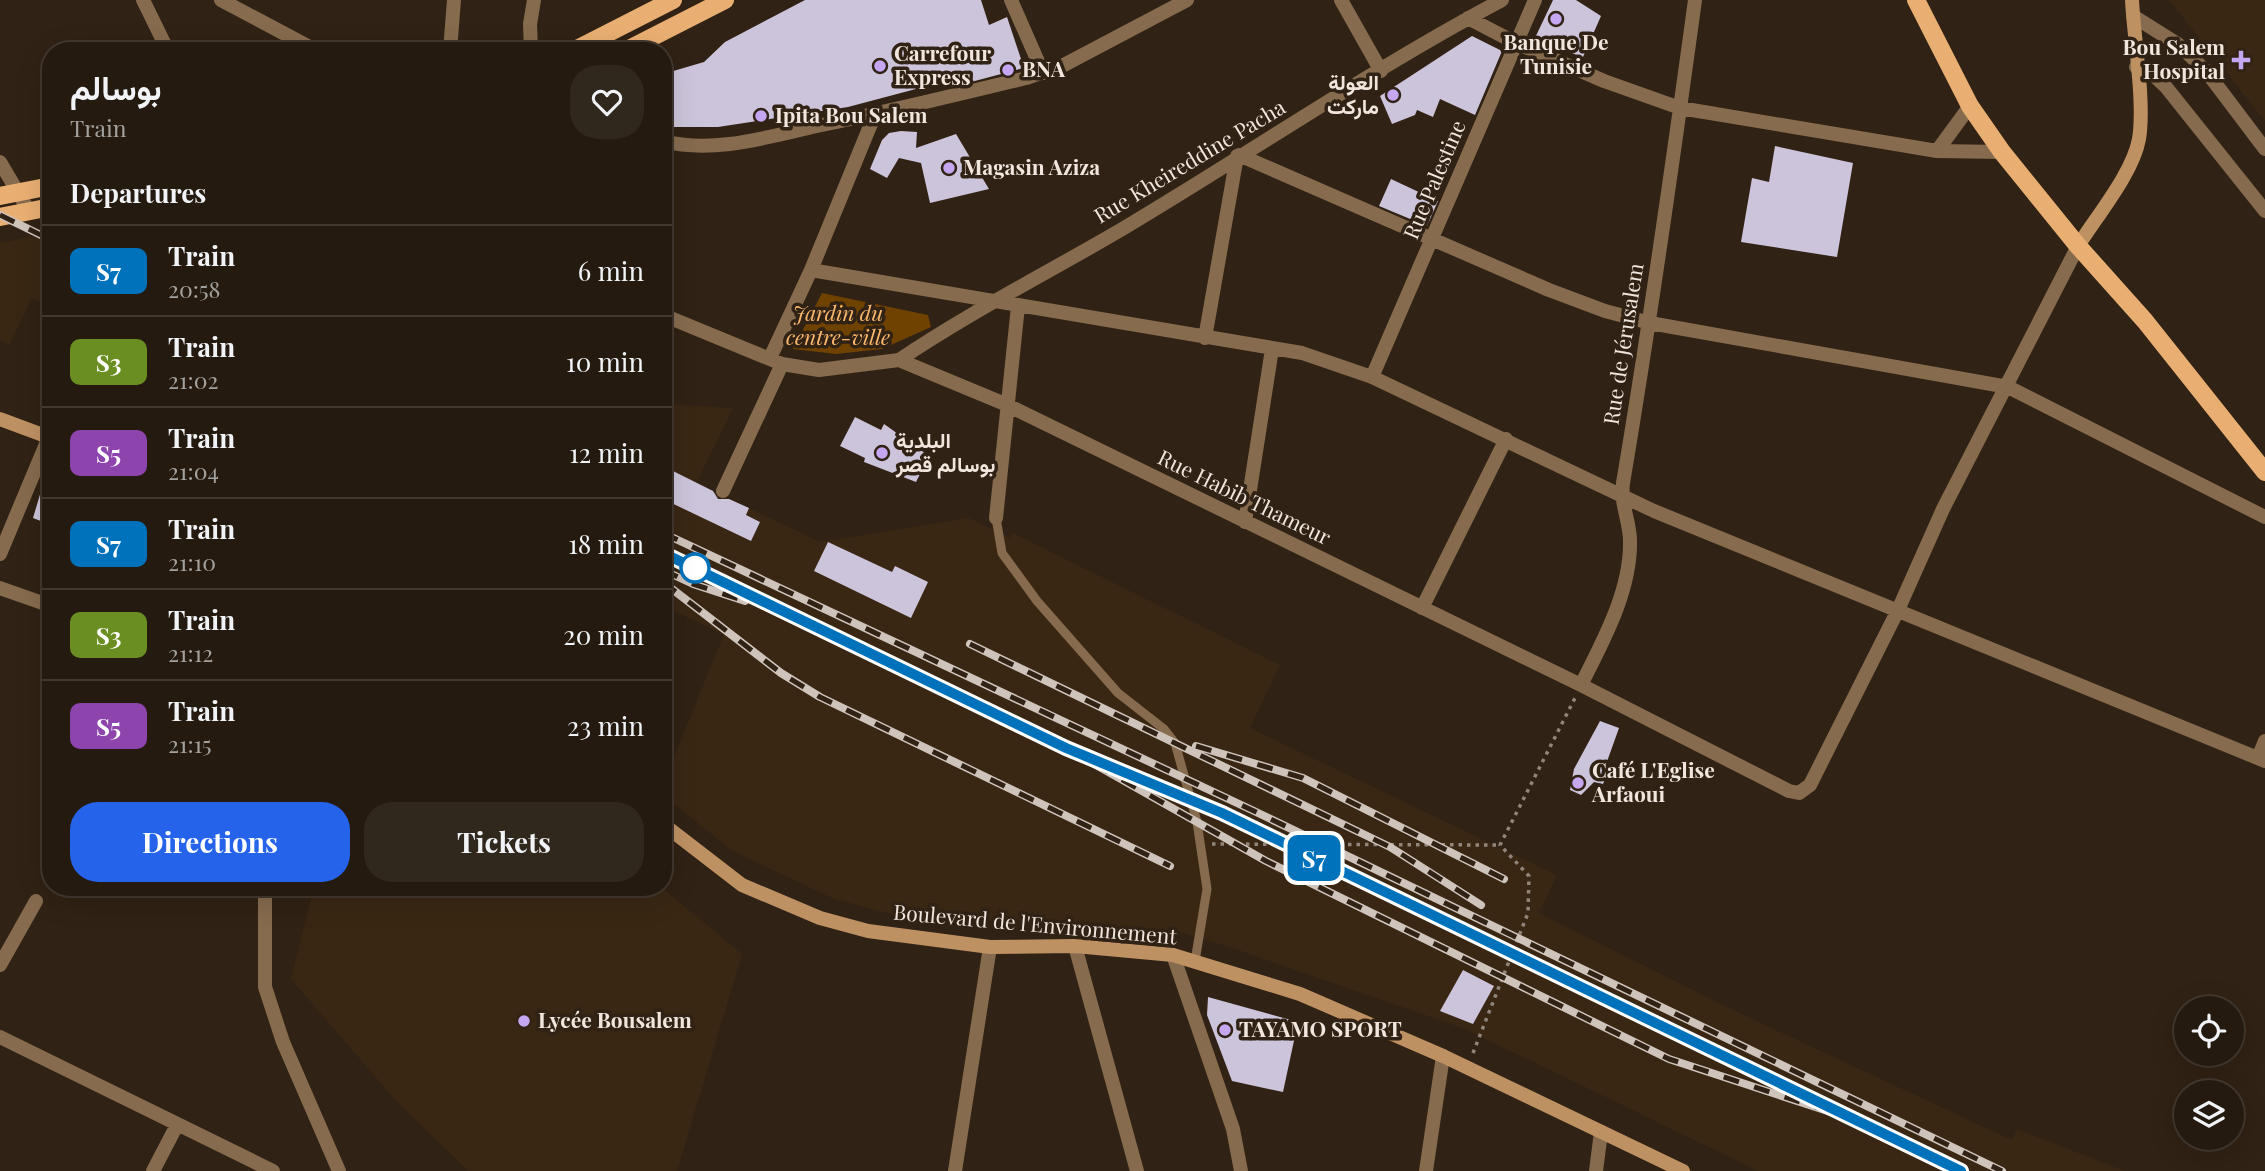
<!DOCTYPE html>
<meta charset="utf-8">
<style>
:root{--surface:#241a0f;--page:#30271d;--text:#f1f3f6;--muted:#a3a19e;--line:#41382f;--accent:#2563eb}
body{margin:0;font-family:"Playfair Display",Vazirmatn,serif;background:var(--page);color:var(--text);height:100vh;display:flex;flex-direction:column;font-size:26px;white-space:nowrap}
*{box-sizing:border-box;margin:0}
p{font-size:23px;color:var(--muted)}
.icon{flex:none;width:38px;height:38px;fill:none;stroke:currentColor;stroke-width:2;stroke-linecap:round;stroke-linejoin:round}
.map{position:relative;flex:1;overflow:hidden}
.side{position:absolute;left:42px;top:42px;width:630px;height:854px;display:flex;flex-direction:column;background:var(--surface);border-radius:28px;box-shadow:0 7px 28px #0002,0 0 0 2px var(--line)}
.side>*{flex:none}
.badge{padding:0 14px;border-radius:10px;font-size:24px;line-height:46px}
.fabs{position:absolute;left:2174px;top:996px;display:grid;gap:14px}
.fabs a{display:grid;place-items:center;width:70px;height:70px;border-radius:50%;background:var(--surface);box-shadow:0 7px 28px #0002,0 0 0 2px var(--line);font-size:35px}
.map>.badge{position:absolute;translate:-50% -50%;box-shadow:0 0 0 4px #fff}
h2{padding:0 28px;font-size:26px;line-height:63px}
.round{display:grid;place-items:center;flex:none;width:74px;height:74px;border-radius:28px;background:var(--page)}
.headline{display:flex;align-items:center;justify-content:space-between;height:119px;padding:0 28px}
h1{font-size:33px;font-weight:700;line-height:52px}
.action{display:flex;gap:14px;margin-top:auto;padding:14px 28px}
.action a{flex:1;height:80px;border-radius:28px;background:var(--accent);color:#fff;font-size:28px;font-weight:700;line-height:80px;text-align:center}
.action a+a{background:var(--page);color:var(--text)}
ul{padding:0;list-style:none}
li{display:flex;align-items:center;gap:21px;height:91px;padding:0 28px;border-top:2px solid var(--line)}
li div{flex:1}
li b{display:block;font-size:26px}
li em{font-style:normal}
li .badge{min-width:77px;font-weight:700;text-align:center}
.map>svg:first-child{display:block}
</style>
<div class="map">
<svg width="2265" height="1171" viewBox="0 0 2265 1171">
<rect width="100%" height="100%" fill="#302214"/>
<path fill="#392713" d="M2169,0h96v121z
M51,233v73l-19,-8 -23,47 -9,-5v-97z
M663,404l70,4 -40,82h18l109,52 149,-24 40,20 4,-5 267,132 -30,63 307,147 -18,38 213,106 260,121 5,-11 108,42h-367l-293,-142 -239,-83 -53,-16 -270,-13 -69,-18 -103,-49 -68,-55v-11l61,-150 -61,-28z
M314,887h347l81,67 -65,217h-209l-71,-69 -106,-123z"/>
<path fill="#704200" d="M822,293l106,22 3,12 -49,22 -46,5 -43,-5z"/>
<path fill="#ccc4da" d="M805,0h176l8,25 18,-8 17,51 -53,14 -39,6 -1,-3 -83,22 -130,20h-55v-53l41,-12 21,-20z
M1553,0h23l25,16 -18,41 -49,-17z
M1472,36l30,15 -27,64 -35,-16 -7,18 -16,-7 -2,5 -23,9 -12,-28z
M901,131l16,1 -1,16 40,-14 33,55 -59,14 -9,-40 -22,-5 -12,20 -17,-9 12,-29 7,-7z
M1775,146l78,17 -16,94 -96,-15 11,-64 17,4z
M1391,179l47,22 -11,25 -48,-20z
M855,417l26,13 3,-6 45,32 -13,26 -52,-20 1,-4 -25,-12z
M663,466l50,25 5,8h11l20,9 -3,7 14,7 -9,19 -88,-42z
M47,471l4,1v53l-18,-7z
M828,542l64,30 3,-6 33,16 -17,36 -97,-47z
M1600,721l19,7 -15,42 4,2 -5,12 -9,-2 -13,13 -11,-5 4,-21z
M1463,970l31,16 -21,38 -33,-13z
M1208,997l90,25 -15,70 -51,-11 -25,-66z"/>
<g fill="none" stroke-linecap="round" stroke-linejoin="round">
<path stroke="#92867b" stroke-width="3.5" stroke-dasharray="3.5 5" stroke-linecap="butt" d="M1212,844l288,1
M1473,1053l55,-140 1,-37 -29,-31 75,-147"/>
<path stroke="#866b4e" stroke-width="9" d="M996,518l6,35 35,48 81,92 46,36 11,14 22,79 10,67 -12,72"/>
<path stroke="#866b4e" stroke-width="14" d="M143,0l25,51
M221,0l96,51
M1011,0l32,73
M1341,0l40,71
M2133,16l46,29 27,26 59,78
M1468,18l48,25 88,38 76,27 257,43 65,1
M450,51l4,-51
M531,51l-1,-27 4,-24
M2136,67l15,6 15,14 99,124
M663,141c50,13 105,-4 154,-15 70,-14 139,-31 209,-48l36,-12 125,-66
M1937,151l33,-45
M1239,155l310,135 56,21 45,12 358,64 257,130
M0,162l29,49
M811,270l491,83 70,24 282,134 611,250
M663,315l119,49 37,6 80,-10 106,44 576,281 208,106 10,2 11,-8 88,-175 45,-101 135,-263
M1205,338l32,-182
M770,358l41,-88 64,-156
M899,360c73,-49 150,-88 225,-132 126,-75 248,-159 378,-228
M1372,377l163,-377
M723,491l59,-127
M996,518l22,-212
M1245,522l27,-173
M0,554l49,-117
M0,588l51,18
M1422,608l84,-169
M1581,685c22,-44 50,-94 49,-144 0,-20 -10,-37 -7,-58 27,-160 50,-322 72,-483
M2258,758l7,-17
M265,887v100l18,55 56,129
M1075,946l62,225
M1173,955l60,174 8,42
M0,965l36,-64
M0,1037l273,134
M153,1171l24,-46
M955,1171l35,-224
M1426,1171l17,-115
M1596,1171l5,-39"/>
<path stroke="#be9163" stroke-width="14" d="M2078,246c18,-29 55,-73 61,-107 6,-36 -5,-100 -7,-139
M0,419l51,19
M663,824l79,61 78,33 48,13 122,16 85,-1 98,9 127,39 143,62 240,115"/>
<path stroke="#e9af72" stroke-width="18" d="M1916,0l54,106 32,46 76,94 67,75 120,151
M573,51l100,-51
M625,51l100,-51
M0,196l51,-10
M0,217l51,-10"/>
<defs>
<path id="rail" d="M0,215l51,25
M663,533l591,278 748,360
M663,553l403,195 200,113 403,198 171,56
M663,570l30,14 52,17
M663,582l118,91 39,24 350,169
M970,644l420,203 91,58
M1196,746l107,32 201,101
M1127,773l95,40 564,276
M1834,1112l127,59"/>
</defs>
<use href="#rail" stroke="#cfc4bb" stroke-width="8"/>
<use href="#rail" stroke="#302214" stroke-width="5" stroke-dasharray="16" stroke-linecap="butt"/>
</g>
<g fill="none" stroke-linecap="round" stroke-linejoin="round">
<defs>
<path id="line" d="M663,553l403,195 156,65 739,358"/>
</defs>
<use href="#line" stroke="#fff" stroke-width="16"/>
<use href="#line" stroke="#0072bc" stroke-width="10"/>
</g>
<g fill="#c5a7f1" stroke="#302214" stroke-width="2.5">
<circle cx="1556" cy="19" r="7"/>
<path d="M2237.5 49.5h7v7h7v7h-7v7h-7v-7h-7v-7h7z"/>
<circle cx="880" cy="66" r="7"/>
<circle cx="1008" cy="70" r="7"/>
<circle cx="1393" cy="95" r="7"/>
<circle cx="761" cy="116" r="7"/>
<circle cx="949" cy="168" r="7"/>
<circle cx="882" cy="453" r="7"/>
<circle cx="1578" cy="783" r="7"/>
<circle cx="524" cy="1021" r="7"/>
<circle cx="1225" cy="1030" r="7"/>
</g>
<circle fill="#fff" stroke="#0072bc" stroke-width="3.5" cx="695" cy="568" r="14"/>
<g text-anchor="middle" stroke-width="7" stroke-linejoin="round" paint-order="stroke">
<g font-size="21" font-weight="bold" fill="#f0e6dd" stroke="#302214" text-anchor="start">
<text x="1556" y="50" text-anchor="middle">Banque De<tspan x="1556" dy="24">Tunisie</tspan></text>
<text x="2225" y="55" text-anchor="end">Bou Salem<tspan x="2225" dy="24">Hospital</tspan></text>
<text x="894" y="61">Carrefour<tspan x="894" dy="24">Express</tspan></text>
<text x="1022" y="77">BNA</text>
<text x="1379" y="90" text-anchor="end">العولة<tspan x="1379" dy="24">ماركت</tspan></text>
<text x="775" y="123">Ipita Bou Salem</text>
<text x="963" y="175">Magasin Aziza</text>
<text x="896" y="448">البلدية<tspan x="896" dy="24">بوسالم قصر</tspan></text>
<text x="1592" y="778">Café L'Eglise<tspan x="1592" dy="24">Arfaoui</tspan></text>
<text x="538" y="1028">Lycée Bousalem</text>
<text x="1239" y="1037">TAYAMO SPORT</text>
</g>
<g font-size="21" fill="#f0e6dd" stroke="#302214">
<text transform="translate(1190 162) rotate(-31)" y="7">Rue Kheireddine Pacha</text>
<text transform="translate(1435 180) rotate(-67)" y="7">Rue Palestine</text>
<text transform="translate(1624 344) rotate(-81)" y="7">Rue de Jérusalem</text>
<text transform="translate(1244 498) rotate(26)" y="7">Rue Habib Thameur</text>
<text transform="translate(1035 925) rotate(5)" y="7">Boulevard de l'Environnement</text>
</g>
<g font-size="21" font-style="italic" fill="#fdb96e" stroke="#302214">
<text x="838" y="321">Jardin du<tspan x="838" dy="24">centre-ville</tspan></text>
</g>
</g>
</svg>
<div class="fabs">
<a><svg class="icon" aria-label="locate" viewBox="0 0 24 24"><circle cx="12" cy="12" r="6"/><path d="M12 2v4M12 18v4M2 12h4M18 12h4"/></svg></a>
<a><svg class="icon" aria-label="layers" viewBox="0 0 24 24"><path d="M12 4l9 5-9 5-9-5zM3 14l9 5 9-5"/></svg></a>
</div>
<b class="badge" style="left:1314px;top:858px;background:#0072bc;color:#fff">S7</b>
<section class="side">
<div class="headline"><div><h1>بوسالم</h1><p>Train</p></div><a class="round"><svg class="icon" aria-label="heart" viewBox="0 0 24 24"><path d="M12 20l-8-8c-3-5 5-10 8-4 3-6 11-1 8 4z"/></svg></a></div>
<h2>Departures</h2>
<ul>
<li><span class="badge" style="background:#0072bc;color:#fff">S7</span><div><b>Train</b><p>20:58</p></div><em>6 min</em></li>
<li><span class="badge" style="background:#6b8e23;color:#fff">S3</span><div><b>Train</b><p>21:02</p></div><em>10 min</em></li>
<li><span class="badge" style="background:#8e44ad;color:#fff">S5</span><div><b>Train</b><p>21:04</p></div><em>12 min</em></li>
<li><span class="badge" style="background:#0072bc;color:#fff">S7</span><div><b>Train</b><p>21:10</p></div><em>18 min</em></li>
<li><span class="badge" style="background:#6b8e23;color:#fff">S3</span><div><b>Train</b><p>21:12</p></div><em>20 min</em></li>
<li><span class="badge" style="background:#8e44ad;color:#fff">S5</span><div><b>Train</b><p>21:15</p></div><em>23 min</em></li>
</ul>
<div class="action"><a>Directions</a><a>Tickets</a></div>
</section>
</div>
